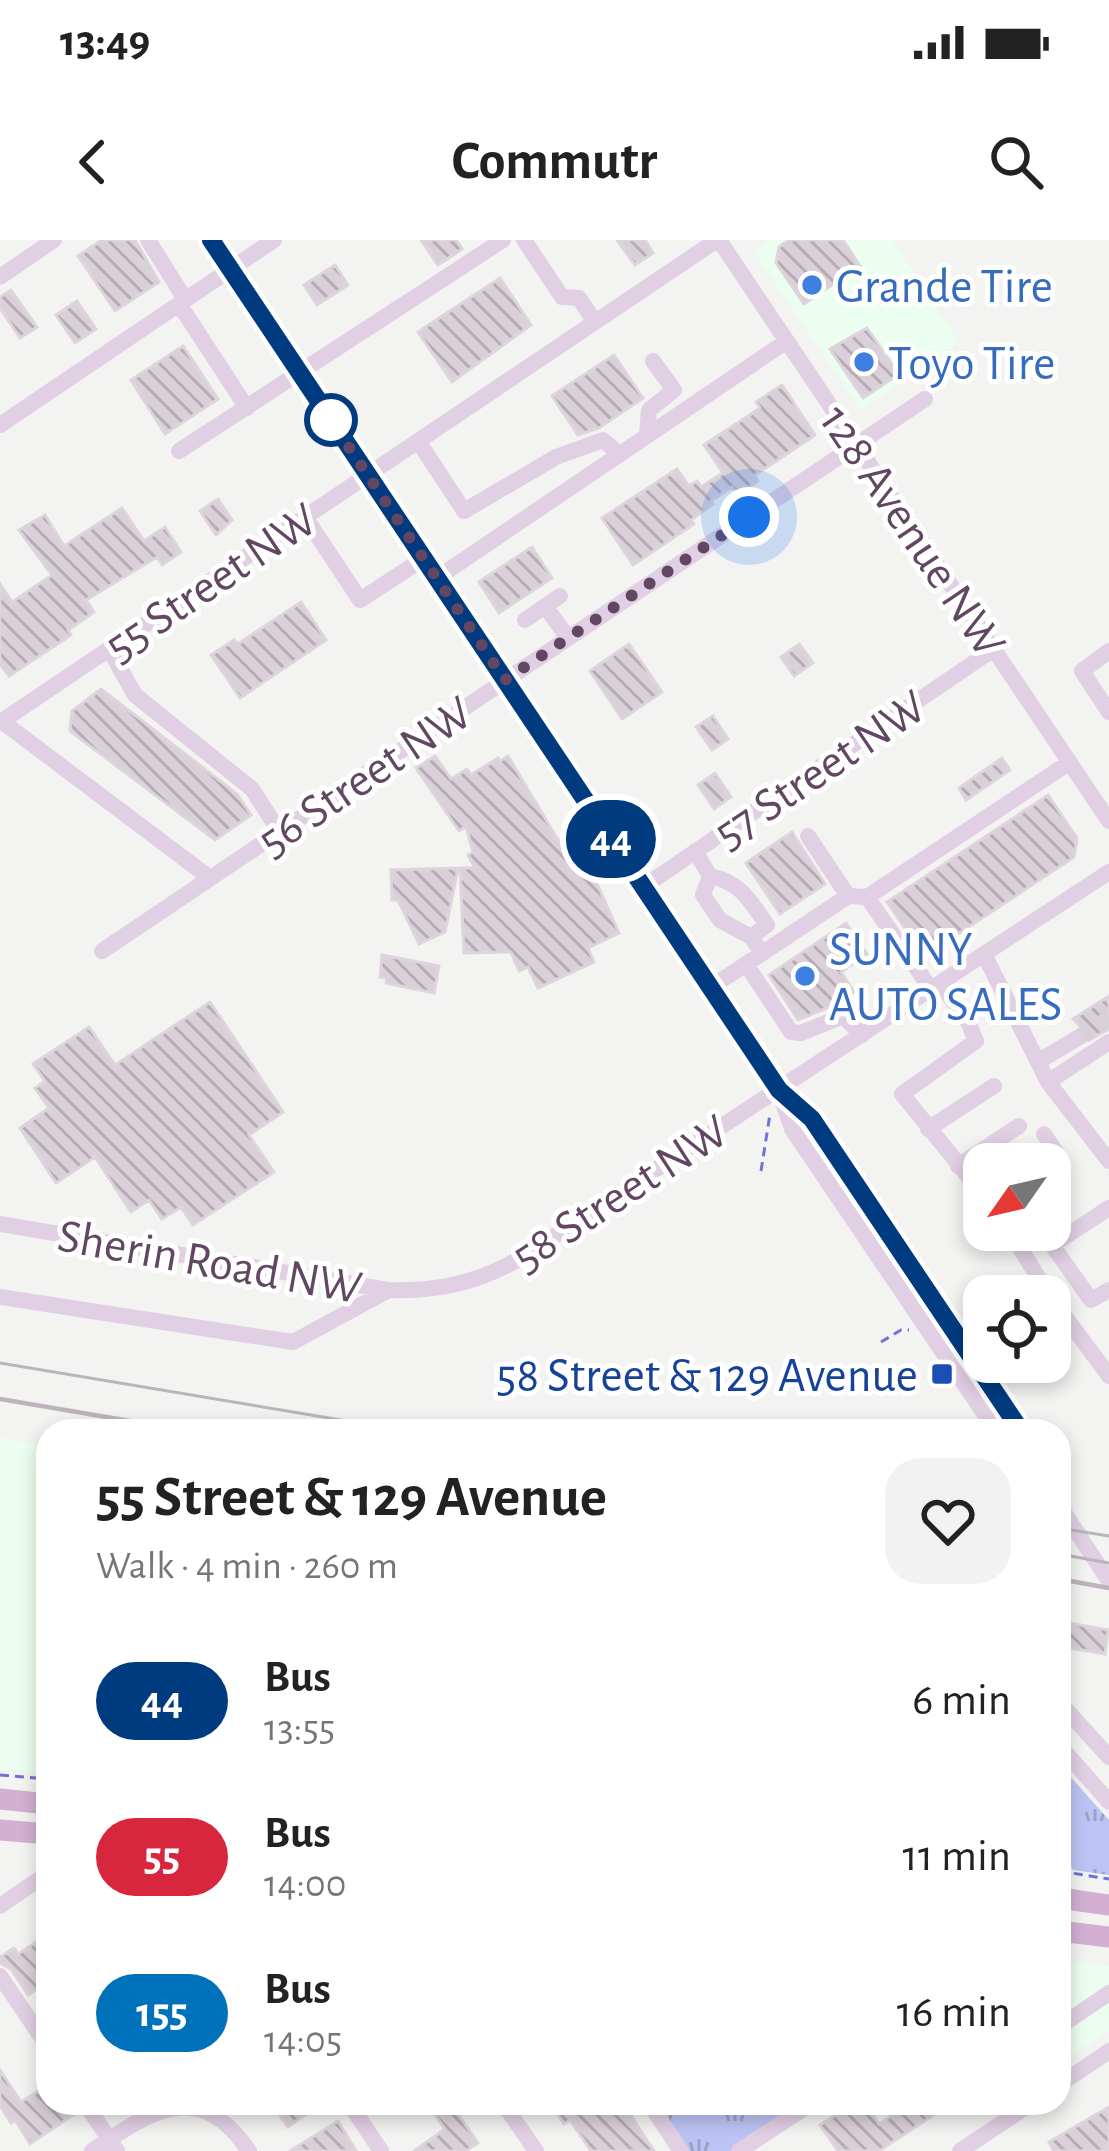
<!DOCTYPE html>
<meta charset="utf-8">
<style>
:root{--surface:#fff;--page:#f2f2f2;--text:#222;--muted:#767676}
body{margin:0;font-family:"Alegreya Sans",sans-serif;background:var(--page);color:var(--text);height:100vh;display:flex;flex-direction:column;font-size:45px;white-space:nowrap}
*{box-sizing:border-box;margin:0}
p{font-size:39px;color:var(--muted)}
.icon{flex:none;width:66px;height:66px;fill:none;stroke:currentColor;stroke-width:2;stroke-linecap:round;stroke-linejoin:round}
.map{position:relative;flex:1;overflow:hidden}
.details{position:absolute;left:36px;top:1179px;width:1035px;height:696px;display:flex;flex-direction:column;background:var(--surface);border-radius:36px;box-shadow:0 6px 18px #0003}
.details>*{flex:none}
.badge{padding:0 24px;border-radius:39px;font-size:42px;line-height:78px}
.needle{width:78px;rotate:236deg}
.controls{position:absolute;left:963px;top:903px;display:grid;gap:24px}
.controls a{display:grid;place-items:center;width:108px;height:108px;border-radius:24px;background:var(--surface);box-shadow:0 6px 18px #0003;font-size:60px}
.you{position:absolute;width:60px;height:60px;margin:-30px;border:9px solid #fff;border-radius:50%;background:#1a73e8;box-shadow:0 0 0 18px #1a73e833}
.map>.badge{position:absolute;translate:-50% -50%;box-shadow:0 0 0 6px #fff}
.round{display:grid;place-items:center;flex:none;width:126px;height:126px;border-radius:36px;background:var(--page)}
.overview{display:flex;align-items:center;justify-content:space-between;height:204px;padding:0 60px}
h1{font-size:57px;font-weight:700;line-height:90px}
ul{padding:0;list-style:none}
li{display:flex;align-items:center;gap:36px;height:156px;padding:0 60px}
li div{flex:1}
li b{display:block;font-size:45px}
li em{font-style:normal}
li .badge{min-width:132px;font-weight:700;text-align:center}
.status{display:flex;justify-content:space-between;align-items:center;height:84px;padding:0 60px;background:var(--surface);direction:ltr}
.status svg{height:33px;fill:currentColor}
header{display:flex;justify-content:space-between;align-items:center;height:156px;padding:0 60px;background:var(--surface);font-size:54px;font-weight:700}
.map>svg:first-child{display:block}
</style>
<div class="status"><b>13:49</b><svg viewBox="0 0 49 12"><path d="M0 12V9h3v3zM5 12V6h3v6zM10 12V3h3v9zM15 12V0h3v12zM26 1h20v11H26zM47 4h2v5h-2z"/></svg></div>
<header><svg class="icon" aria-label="back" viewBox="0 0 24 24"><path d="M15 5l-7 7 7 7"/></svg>Commutr<svg class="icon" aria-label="search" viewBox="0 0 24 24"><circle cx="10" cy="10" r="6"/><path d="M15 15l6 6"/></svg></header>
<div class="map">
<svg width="1109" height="1911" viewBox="0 0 1109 1911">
<defs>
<pattern id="grass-tufts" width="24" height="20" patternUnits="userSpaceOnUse" patternTransform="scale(3)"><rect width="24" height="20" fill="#bcc4f5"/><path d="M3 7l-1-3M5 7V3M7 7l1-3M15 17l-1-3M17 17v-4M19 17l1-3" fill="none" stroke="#9ca1ca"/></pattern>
<pattern id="building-back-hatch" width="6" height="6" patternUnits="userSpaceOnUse" patternTransform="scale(3)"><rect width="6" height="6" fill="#dad0d9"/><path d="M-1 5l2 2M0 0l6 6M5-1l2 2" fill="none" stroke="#b4abb3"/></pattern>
</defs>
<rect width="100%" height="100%" fill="#f3f4f2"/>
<path fill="#ebfeef" d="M771,0h121l67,102 -98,68 -107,-158z
M0,1198l48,8v328l-48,-5z
M1059,1719l50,7v64l-50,33z"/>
<path fill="url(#grass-tufts)" d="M1059,1524l50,56v55l-36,-5 -4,-7 -10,-47z
M656,1863h148l-72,48h-44z"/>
<path fill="url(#building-back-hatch)" stroke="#ded5dc" stroke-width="3" d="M102,0h33l24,42 -44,29 -37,-55z
M421,0h35l6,9 -24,16z
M617,0h28l8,13 -18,12z
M789,0h54l17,26 -56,38 -28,-41 3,-16z
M335,25l13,20 -31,20 -13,-20z
M500,38l31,47 -79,57 -34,-50z
M11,50l26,37 -17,11 -20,-30v-11z
M77,61l19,28 -21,14 -19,-28z
M867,88l32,46 -36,24 -33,-49z
M183,106l35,53 -53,35 -34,-54z
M614,115l29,43 -44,30 -21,7 -26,-39z
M782,145l33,50 -60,40 3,6 -20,14 -6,-8 -21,14 2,3 -22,16 3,4 -61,41 -31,-47 75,-49 12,17 8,-5 4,6 22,-14 -19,-28 56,-37 -4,-6z
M218,259l14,21 -16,15 -16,-24z
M122,268l22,33 21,-14 16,25 -19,13 -5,-8 -71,43 8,12 -26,18 3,5 -62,41 -9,-12v-80l12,18 40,-27 -33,-45 26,-15 19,31z
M532,307l20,31 -53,35 -20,-31z
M301,362l25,38 -86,58 -29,-43 23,-15 4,4z
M629,404l33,48 -40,27 -32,-48z
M799,404l14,19 -19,13 -13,-19z
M101,449l136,105 14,21 -36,25 -145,-109 2,-20z
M713,476l15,23 -16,11 -16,-23z
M435,516l16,23 16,-10 4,6 27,-17 2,3 8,-5 50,84 16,-8 45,101 -31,15 6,14 -56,26 -10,-21 -9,4 -8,-19 -47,1 -4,-85h15l-7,-13 5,-3 -7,-26 -7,5 -43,-63z
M1002,518l8,12 -44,30 -7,-12z
M715,533l16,24 -17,12 -16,-24z
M1048,555l29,43 -3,19 -140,93 -17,-4 -30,-44z
M792,592l33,52 -45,30 -34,-51z
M458,628l-13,64 -26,12 -21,-44h-6l-1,-30z
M846,683l21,31 -26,18 13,20 -22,14 -34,14 -29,-45z
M382,715l57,11 -5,27 -48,-10 1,-5 -7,-1z
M1109,756v33l-20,11 -3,-8 -13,-13z
M210,762l73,110 -34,23 25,37 -81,53 -12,-18 -19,12 -13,-19 -18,12 -36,-55 -39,26 -36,-55 29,-20 -14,-20 10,-7 -12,-17 56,-37 26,38z
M1059,1381l49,9 -3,24 -46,-8z
M48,1694v26l-7,5 7,17 -20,13 -17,-26 -11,-6v-6l14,-9 4,6z
M0,1830l21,32 27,-17v18h24l4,10 -46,31 -15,-24 -4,3 -11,-17z
M271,1863h51l-34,24z
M437,1863h31l-12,8 22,32 -12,8h-52l31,-22 -15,-21z
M559,1863h24l6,9 14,-9h20l31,48h-63l-21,-31 -6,4 -11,-17z
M854,1863h11l14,21 32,-21h21l6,9 -59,39h-41l-18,-26z
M1109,1867v44h-55l-5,-9z
M338,1881l18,30h-66z"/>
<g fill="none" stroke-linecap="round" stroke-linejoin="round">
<path stroke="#d6d1d5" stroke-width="16" stroke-dasharray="16 8" stroke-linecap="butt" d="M1076,799l33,-21"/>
<path stroke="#7072d8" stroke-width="3" stroke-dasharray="9 6" stroke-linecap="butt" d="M761,931l9,-57
M881,1102l20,-12h8
M0,1535l48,4
M1059,1631l50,8"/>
<path stroke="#e1cfe3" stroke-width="16" d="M148,0l37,59
M210,0l569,850 33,29 209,312
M524,0l38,57 17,1 16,24
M719,0l390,581
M0,37l54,-37
M179,64l68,104
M0,185l274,-185
M647,195l2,-25 25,-20 -21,-29
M418,201l46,70 92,-54 47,-17 16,14
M179,211l324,-211
M305,277l55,83 63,-41
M437,338l350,-237
M545,366l23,32
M525,380l35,-24
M109,409l26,46 117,94 27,42
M1109,411l-27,20 27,41
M0,480l210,158
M2,481l715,-481
M808,596l40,60
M695,611l15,25 -7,19 17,25 31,17 11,16
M710,636c31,6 40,25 57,49l-16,12
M643,647l351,-238
M867,657l64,92
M102,711l823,-552
M984,714l64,128 61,79
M746,724l45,68 10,1 42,-17 19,19
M940,743l29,41 7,17 -74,53 82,102
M710,748l138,-92 19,1 203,-135
M1039,821l37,-22
M1048,842l61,-40
M779,851l13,38 204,302
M928,889l66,-43
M1044,894l17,26 -11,7
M958,926l61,-40
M1109,968l-57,37 39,55 18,-10
M0,984l388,66c51,2 92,-8 136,-34l585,-384
M1009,990l40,65 60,81
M0,1057l293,45 94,-51
M1059,1265l50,76
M1059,1462l50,55
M1059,1505l50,57
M0,1666l48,-33
M0,1736l40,59
M1059,1787l50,-34
M1059,1845l50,-34
M85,1863l32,48
M349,1863l32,48
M503,1863l33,48
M649,1863l32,48
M92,1911c59,-40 107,-74 157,0
M739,1911l73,-48
M960,1911l72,-48"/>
<path stroke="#d2afd3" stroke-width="21" d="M0,1559l48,5
M0,1590l48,4
M1059,1658l50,7
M1059,1691l50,6"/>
<path stroke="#bdb3bc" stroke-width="3" d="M0,1123l347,58 93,10
M1059,1288l50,8
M1059,1314l50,9"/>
<path stroke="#bdb3bc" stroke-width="4.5" d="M0,1159l189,32
M1059,1339l50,9"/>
</g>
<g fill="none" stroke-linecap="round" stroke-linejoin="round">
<defs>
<path id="line" d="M211,0l568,850 33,29 209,312"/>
</defs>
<use href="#line" stroke="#fff" stroke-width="27"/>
<use href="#line" stroke="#003b80" stroke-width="18"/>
<path stroke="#614762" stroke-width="12" stroke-dasharray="0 21.6" d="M331,180l-9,-13 183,273 244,-163"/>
</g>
<g fill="#3f7fe0" stroke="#fff" stroke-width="4.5">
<circle cx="812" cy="45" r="12"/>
<circle cx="864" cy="122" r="12"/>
<circle cx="805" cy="736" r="12"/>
</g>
<circle fill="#fff" stroke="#003b80" stroke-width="6" cx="331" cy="180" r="24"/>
<rect fill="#1a4fb4" stroke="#fff" stroke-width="4.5" x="930" y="1122" width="24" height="24" rx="6"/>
<g text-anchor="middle" stroke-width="10" stroke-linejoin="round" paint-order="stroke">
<g font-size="48" fill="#366cbe" stroke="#fff" text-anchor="start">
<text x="836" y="62">Grande Tire</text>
<text x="888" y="139">Toyo Tire</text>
<text x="829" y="725">SUNNY<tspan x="829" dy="55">AUTO SALES</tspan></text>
</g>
<g font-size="48" fill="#614762" stroke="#fff">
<text transform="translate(914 290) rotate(56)" y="17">128 Avenue NW</text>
<text transform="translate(210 341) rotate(-34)" y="17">55 Street NW</text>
<text transform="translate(819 528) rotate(-34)" y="17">57 Street NW</text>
<text transform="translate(364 535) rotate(-34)" y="17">56 Street NW</text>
<text transform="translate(619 952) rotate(-33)" y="17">58 Street NW</text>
<text transform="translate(210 1020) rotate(10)" y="17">Sherin Road NW</text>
</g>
<g font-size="48" fill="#164399" stroke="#fff" text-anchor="end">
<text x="918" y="1151">58 Street &amp; 129 Avenue</text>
</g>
</g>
</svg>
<div class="controls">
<a><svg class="needle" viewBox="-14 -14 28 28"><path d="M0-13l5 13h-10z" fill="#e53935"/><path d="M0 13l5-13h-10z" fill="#767676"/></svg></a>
<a><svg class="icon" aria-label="locate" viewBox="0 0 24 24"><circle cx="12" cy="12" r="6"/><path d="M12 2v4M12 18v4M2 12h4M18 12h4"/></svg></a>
</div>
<div class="you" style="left:749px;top:277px"></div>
<b class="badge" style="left:611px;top:599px;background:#003b80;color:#fff">44</b>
<section class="details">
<div class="overview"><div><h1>55 Street &amp; 129 Avenue</h1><p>Walk · 4 min · 260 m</p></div><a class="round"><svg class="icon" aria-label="heart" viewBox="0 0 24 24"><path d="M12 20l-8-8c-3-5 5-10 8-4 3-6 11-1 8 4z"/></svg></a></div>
<ul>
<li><span class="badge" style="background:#003b80;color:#fff">44</span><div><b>Bus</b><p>13:55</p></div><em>6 min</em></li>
<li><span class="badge" style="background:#d7263d;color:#fff">55</span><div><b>Bus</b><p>14:00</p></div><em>11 min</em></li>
<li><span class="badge" style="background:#0072bc;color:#fff">155</span><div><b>Bus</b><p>14:05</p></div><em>16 min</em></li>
</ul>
</section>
</div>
